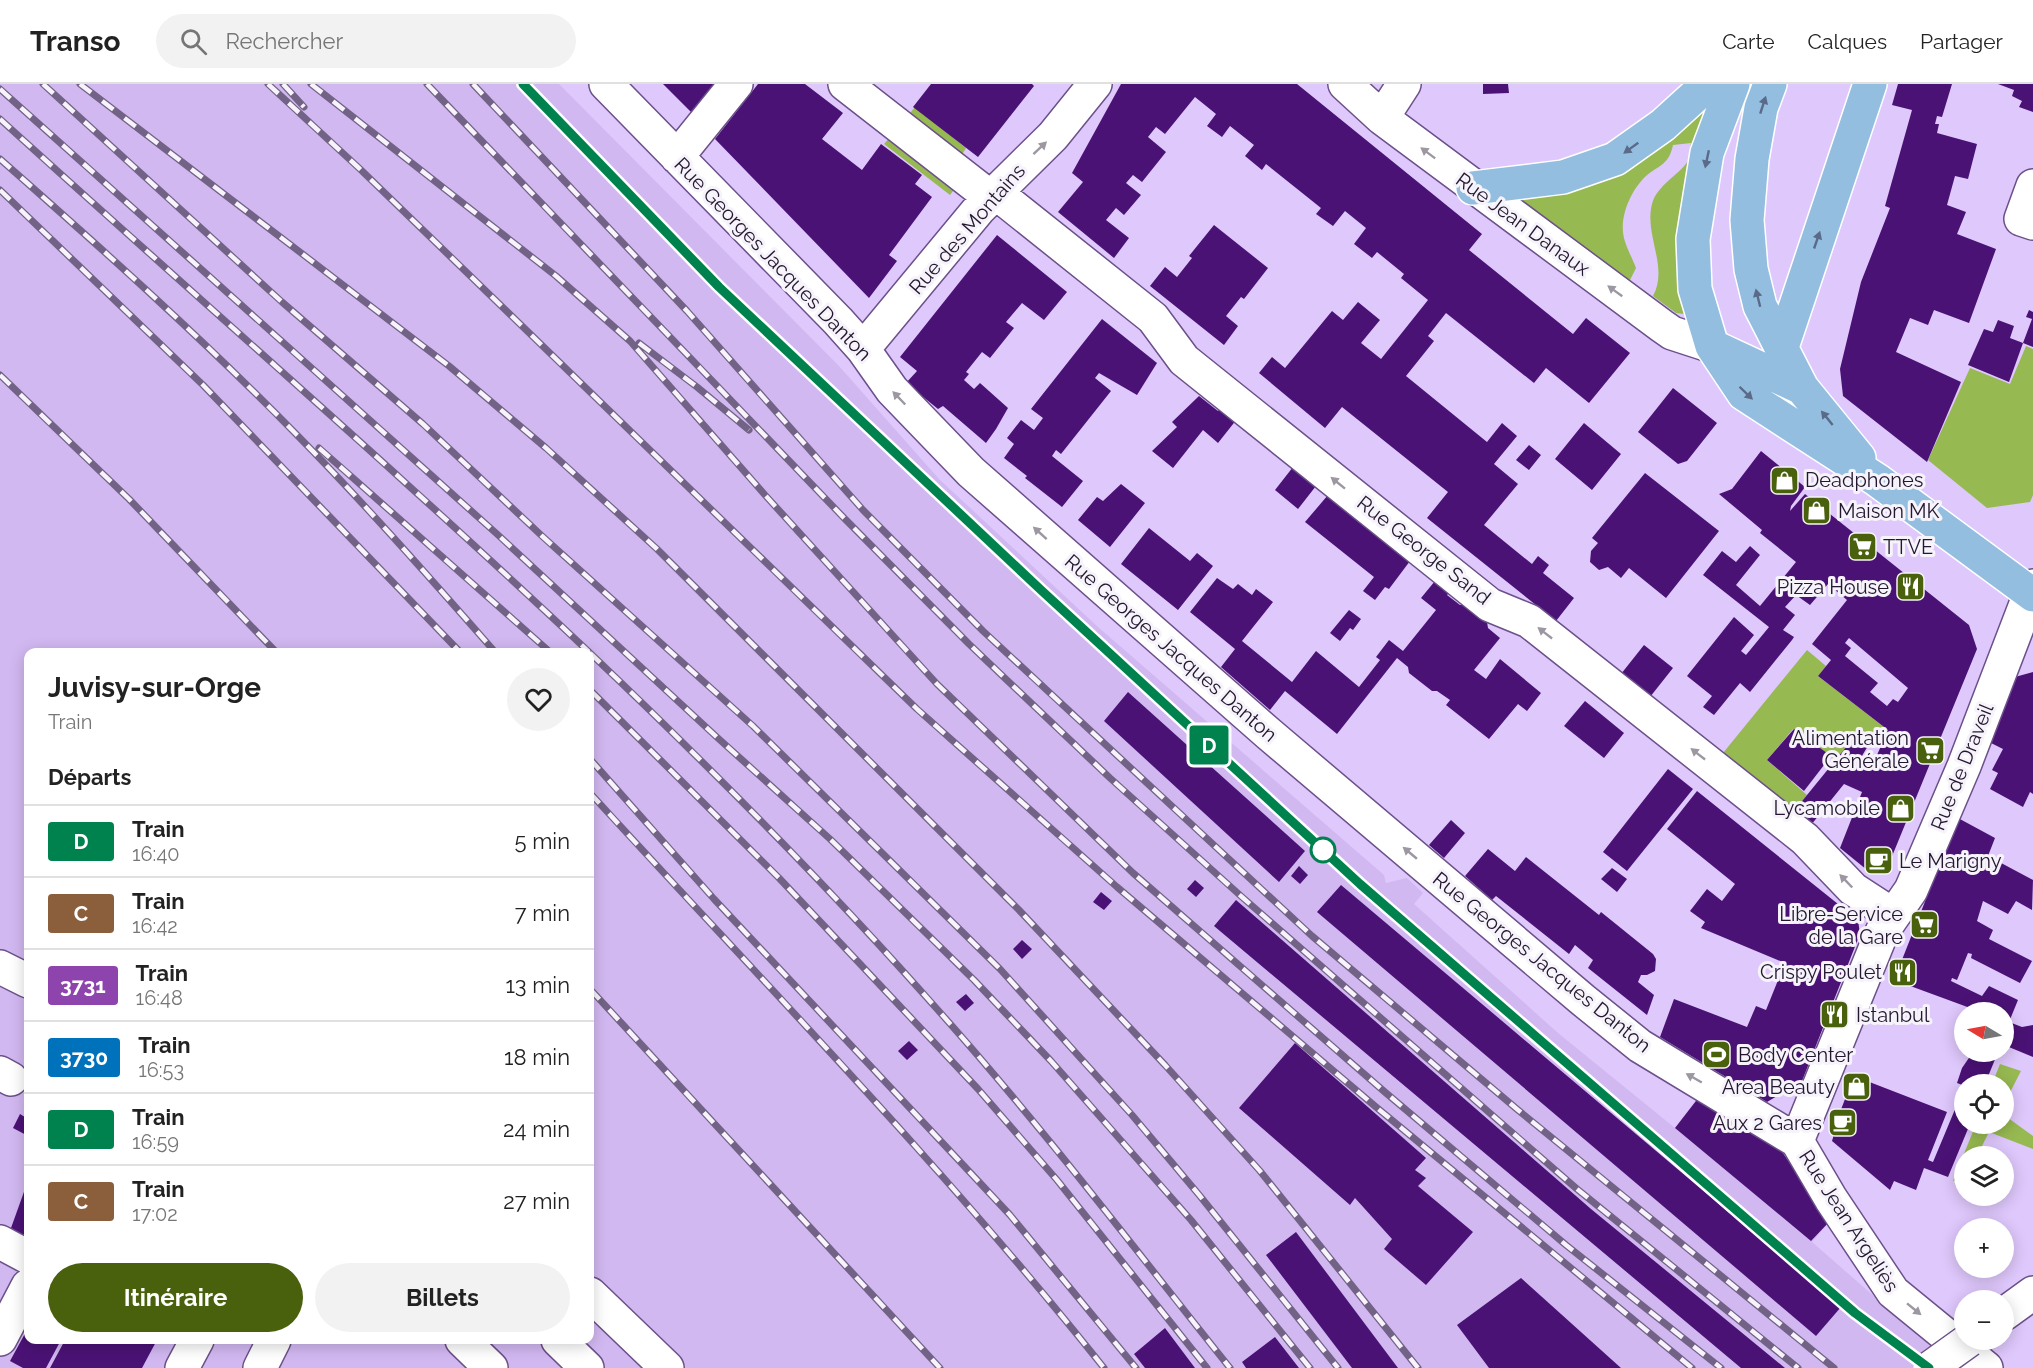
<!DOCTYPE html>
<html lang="fr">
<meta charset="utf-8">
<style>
:root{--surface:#fff;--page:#f2f2f2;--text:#222;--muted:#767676;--line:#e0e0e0;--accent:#49600c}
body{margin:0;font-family:Raleway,sans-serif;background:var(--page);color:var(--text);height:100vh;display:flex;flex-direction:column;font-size:22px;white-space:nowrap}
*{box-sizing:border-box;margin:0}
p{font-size:20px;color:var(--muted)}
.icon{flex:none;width:33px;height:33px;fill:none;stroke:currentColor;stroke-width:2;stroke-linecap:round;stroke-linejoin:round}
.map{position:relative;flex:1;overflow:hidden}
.details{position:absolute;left:24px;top:564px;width:570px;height:696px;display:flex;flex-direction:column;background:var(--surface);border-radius:12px;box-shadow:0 3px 15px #0003}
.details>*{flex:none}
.badge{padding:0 12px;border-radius:4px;font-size:21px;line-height:39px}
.needle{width:39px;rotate:280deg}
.tools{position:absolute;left:1954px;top:918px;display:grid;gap:12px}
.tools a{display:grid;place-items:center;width:60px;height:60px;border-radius:50%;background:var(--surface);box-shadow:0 3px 15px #0003;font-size:30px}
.map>.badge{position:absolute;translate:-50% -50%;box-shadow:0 0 0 3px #fff}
h2{padding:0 24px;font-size:22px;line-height:54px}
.round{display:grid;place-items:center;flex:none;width:63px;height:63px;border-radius:32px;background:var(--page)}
.head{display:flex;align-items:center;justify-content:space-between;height:102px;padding:0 24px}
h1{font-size:28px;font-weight:700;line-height:45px}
.cta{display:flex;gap:12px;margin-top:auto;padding:12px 24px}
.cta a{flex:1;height:69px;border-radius:36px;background:var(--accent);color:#fff;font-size:24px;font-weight:700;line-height:69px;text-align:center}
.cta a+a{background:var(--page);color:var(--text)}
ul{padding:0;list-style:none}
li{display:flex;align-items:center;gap:18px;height:72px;padding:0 24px;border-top:2px solid var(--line)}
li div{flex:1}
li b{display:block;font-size:22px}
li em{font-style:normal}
li .badge{min-width:66px;font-weight:700;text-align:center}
header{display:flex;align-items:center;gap:36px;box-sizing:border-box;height:84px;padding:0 30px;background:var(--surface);border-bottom:2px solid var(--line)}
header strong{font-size:28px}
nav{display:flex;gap:33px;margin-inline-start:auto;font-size:21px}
.search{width:420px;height:54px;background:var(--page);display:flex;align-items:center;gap:15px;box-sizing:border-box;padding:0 21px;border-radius:33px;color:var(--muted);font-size:22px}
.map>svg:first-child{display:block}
</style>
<header>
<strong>Transo</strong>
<div class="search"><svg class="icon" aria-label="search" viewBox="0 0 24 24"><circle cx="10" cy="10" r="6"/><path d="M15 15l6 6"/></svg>Rechercher</div>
<nav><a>Carte</a><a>Calques</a><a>Partager</a></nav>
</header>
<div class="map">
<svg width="2033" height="1284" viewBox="0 0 2033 1284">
<rect width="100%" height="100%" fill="#dfc8fc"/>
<path fill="#d2b8f1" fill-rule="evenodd" d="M0,0h559l280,282 100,113 159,148 286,248 2,8 21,-5 16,15 -9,11 144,129 117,95 24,-31 79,49 52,75 -18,21 144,126h-1956zM28,568h562v688h-562z"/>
<path fill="#97b951" d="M1709,18l-31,148 -1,30 9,27 -2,7 -8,-1 -23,-17c16,-29 -9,-61 -1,-92 5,-19 26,-28 36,-43 2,-4 2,-12 3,-18l-18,2c-4,20 -14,20 -27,31 -14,13 -25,37 -23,56 1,12 9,25 13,36l-6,12 -109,-78 4,-9 91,-20 43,-25z
M915,23l51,41 -5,8 -55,-38z
M891,52l65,51 -6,8 -66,-51z
M2026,262l7,3v146l-3,7 -43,6 -59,-48 42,-92 40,16z
M1807,566l19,16 -8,10 70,54 -7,16 -21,-16 -25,31 -42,-32 -26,31 40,35 -13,16 -71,-58z
M2000,980l21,7 -17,33v-20h-12z
M2004,1031l29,21v13l-44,-17 -12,24h-12v24l-12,1 23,-57h28z"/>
<path fill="#4b1276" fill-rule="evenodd" d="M663,0h54l-24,30z
M758,0h47l38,29 -21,26 40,31 19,-26 41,31 -7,9 17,13 -43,58 8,6 -28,37 -154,-159z
M931,0h101l2,2 -56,71 -65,-50z
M1121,0h176l185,150 -13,16 104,84 13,-16 44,35 -41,50 -43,-35 -12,15 -88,-70 -18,23 6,5 -28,35 81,66 15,-19 15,13 -23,28 24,20 -34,41 48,39 6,-8 11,9 -6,8 31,25 -18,23 -129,-103 21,-26 -106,-85 -17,21 -66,-55 13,-16 13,11 47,-57 11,9 15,-18 22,18 -19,23 20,16 47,-59 -27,-22 3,-4 -27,-22 -5,6 -18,-14 12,-16 -21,-17 -12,15 -17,-12 5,-6 -55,-44 -4,6 -17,-14 9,-11 -24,-19 -8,11 -15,-11 9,-12 -21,-17 -30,37 -9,-7 -8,10 18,15 -24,30 -9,-7 -7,8 15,12 -17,20 -8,-7 -10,12 23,18 -15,20 -56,-46 25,-30 -11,-9z
M1483,0h25l1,9 -26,1z
M1898,0h54l-10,33 -5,-1 -2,8h4l-2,9 40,11 -9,35 -13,-3 -8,29 19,7 -9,22 39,15 -27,74 -35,-13 -6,15 -18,-7 -14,34 65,30 -34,80 -84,-66 -3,-27 21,-87 29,-74 -5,-2 27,-96 -20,-5z
M1998,0h35v28l-14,-5 3,-6 -10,-5 2,-6z
M1214,141l54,43 -24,31 -3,-2 -15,19 12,10 -14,19 -74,-59 15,-19 12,10 15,-19 -3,-2z
M997,151l70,57 -23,28 -22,-17 -16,19 8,6 -24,30 -8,-6 -16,20 3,2 -5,6 10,9 6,-6 28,25 -12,21 -10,14 -43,-37 -5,3 -32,-26 11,-12 -17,-14z
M2029,226l4,2v35l-10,-4 9,-24 -6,-2z
M1102,235l55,44 -20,32 -38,-22 -4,5 16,13 -50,63 -5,-4 -4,6 31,25 -21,26 -37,-29 2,-2 -23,-18 10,-14 -7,-6 14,-18 13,10 9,-12 -12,-9z
M1998,236l16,6 -4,12 13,5 -14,39 -41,-17 16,-36 9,3z
M1673,304l44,35 -30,38 -9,3 -40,-32z
M1199,312l19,15 4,-5 15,13 -19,24 -15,-13 -30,38 -21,-17 25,-24 -5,-5z
M1584,339l37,31 -29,36 -37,-31z
M1529,361l12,10 -12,15 -13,-10z
M1761,367l44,36 -14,19 -1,5 15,-17 164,131 8,24 -91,222 -14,3 -32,-26 22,-56 -18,-8 -33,41 -17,-14 66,-81 12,9 -16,27 14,5 18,-41 -70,-54 13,-16 -19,-16 35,-44 -19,-16 -18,21 -14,-10 -11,12 10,8 -12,15 11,7 -2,3 -42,52 -10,-9 -26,32 -11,-8 9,-11 -25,-20 47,-59 20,18 -13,16 5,4 23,-28 -66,-52 19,-24 14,11 14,-16 10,9 -24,30 24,21 36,-44 -36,-29 2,-3 -43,-36 13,-5zM1849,554l59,50 -10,14 -5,-3 -6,7 -17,-14 8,-9 -33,-27 6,-8 -6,-5z
M1293,383l23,19 -18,23 -23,-19z
M1645,389l74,58 -53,67 -37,-30 -8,10 -13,-11 -9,3 -9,-8 1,-11 7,-8 -6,-5z
M1121,400l24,19 -35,44 -32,-27 19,-23 6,4z
M1328,411l82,66 -21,28 -4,-2 -10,13 -12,-9 11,-14 -69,-55z
M1149,444l41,33 7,-8 16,13 -35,44 -57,-46z
M1217,494l16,11 5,-5 14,11 4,-6 17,13 -31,39 50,41 24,-31 43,36 21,-27 -4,-3 13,-17 14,11 33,-41 -15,-12 14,-17 14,12 -2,2 13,10h5l22,17 1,6 12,10 -26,32 12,9 14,-20 41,34 -14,18 -9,-7 -29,35 -43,-34 4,-5 -13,-9h-5l-23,-18 -1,-6 -11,-9 -60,76 -52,-43 -15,19 -49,-43 14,-18 -45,-37z
M1349,526l12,9 -8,11 -3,-2 -10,13 -10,-8z
M1644,561l29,23 -23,29 -29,-23z
M2033,588v122l-3,-2 -7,15 -33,-18 8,-16 -6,-3 11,-21 -14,-7 26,-65z
M1128,608l177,159 -26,31 -175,-161z
M1585,617l39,32 -20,25 -40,-32z
M1794,645l37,27 -27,35 -37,-31z
M1668,685l25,20 -66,82 -24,-19z
M1697,707l161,129 2,14 -58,147 -35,21 -107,-65 14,-38 73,28 9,-21 10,4 19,-47 -84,-35 4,-6 -15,-11 17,-22 15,12 13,-17 -68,-55z
M1958,734l37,20 -7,18 45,24 -1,30 -16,-9 -8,13 -25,-13 -6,20 16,9 -4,9 43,22 -12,22 -49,-25 1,-4 -4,-1 -11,27 -5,-2 -1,3 31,15 7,-10 29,14 -9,22 13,5 11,-2v32l-29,-12v-33h-23l-87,-32z
M1451,736l14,13 -21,25 -15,-13z
M1488,765l27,22 11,-14 73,58 2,-3 52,42 3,5 -1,12 -8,4h-6l-3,7 16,13 -7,20 -59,-47 5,-8 -18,-15 -6,9 -73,-58 -4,4 -27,-24z
M1299,782l9,9 -8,9 -9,-8z
M1612,784l15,11 -10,13 -16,-13z
M1195,796l9,8 -8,9 -9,-8z
M1341,801l500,422 -25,29 -499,-424z
M1101,808l11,9 -8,9 -11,-8z
M1236,816l355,309 194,159h-44l-527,-442z
M1022,856l10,9 -10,10 -9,-10z
M966,910l8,9 -9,8 -9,-9z
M909,957l9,9 -11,10 -9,-9z
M1295,959l131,115 -11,12 11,8 -8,8 55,46 -47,53 -42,-36 8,-10 -37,-41 -5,7 -111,-97z
M1973,968h25l-13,32h-20v2l-8,-3 5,-15z
M1854,992l93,36 -19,48 5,2 28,-67 4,2v27h5l-22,53 -24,-9 -8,22 -22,-9 -4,9 -58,-49 3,-10 -2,-1z
M1699,1013l79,49 52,75 -19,20 -136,-113z
M20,1030l8,5v17l-15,-8z
M25,1105l3,2v46l-17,-9z
M1296,1148l102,136h-46l-86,-113z
M1521,1194l100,90h-132l-32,-43z
M28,1244v12h33l-15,28h-23l-13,-7z
M1165,1244l30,40h-50l-11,-14z
M1275,1253l24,31h-53l-4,-6z
M65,1256h92l-15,28h-92z"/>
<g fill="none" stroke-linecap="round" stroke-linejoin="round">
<defs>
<path id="minor" d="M606,0l232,237 25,28 29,41 79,82 298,262 314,266 57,46 157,95 34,58 62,93 93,76
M845,0l145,113
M1345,0l37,34 280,208 10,7 40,13
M1382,34l22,-34
M677,73l59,-73
M2033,102l-12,33 12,4
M995,108l158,126 31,42 306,245 39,16 276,218 48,50 40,26
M863,265l116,-140 74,-73 42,-52
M0,883l28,14
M0,989l11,6
M1797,1057l85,-209 29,-42 53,-124 69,-180
M0,1158l28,15
M590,1210l77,74
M2004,1230l29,-21
M0,1255l28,-53
M462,1256l29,28
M558,1256l29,28
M182,1284l15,-28
M260,1284l14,-28"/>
<path id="major" d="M1733,0l-26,69 -14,86 2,50 17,57 32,48 133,86 156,115
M1770,0l-9,24 -9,51 -5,61 4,49 9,37 42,82 57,70
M1473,104l90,-11 52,-18 48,-34 45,-41
M1712,262l90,42
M1782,263l88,-263"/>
</defs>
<use href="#minor" stroke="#6b5089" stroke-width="36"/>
<use href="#major" stroke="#fff" stroke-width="36"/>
<use href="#minor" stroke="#fff" stroke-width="33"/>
<use href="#major" stroke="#93bee0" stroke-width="33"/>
<defs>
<path id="rail" d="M43,0l239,218 141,122 119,112 211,190 247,243 132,146 68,81 138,172
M80,0l369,282 97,82 111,101 362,361 146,155 95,106 158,197
M268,0l92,85 557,540 200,178 259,220 316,261
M283,0l21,23
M311,0l245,192 74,65 135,154 172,189 196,189 253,220 180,152 155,123
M427,0l418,435 124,125 141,134 132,119 335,292 221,179
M473,0l214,227 176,199 120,121 329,305 206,174 316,258
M523,0l196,203 305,287 336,310 495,429 74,55
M0,5l497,445 223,206 110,99 144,141 77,81 140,159 119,148
M0,35c196,178 396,351 589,533
M0,75c101,89 202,179 296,275 69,70 135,145 199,218
M0,106l203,195 257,267
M639,259l58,44 52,43
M0,291l129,124 147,153
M319,364l231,204
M590,569c120,114 237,232 347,356 103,115 197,239 293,359
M590,606l189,188 199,211 79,91 150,188
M590,675l124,140 296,316 126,153
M590,709c173,189 354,374 514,575
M590,905l350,379"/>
</defs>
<use href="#rail" stroke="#726285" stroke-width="7"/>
<use href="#rail" stroke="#f6f3fa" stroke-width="4.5" stroke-dasharray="14" stroke-linecap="butt"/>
<defs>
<path id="minor-bridge" d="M1930,1284l39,-28"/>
</defs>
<use href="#minor-bridge" stroke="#6b5089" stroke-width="36" stroke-linecap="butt"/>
<use href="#minor-bridge" stroke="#fff" stroke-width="33"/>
</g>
<defs><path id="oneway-solid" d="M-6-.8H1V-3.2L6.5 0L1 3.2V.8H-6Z" transform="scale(1.5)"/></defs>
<g fill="#5a6a88">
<use href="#oneway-solid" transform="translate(1763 21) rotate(-72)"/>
<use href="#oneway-solid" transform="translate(1631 64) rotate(144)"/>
<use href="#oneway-solid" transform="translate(1707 75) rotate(102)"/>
<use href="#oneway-solid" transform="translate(1817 156) rotate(-71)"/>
<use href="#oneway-solid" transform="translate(1758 214) rotate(-104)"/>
<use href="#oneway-solid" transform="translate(1746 309) rotate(44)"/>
<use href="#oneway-solid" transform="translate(1827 334) rotate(-129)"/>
</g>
<g fill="#9c97a1">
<use href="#oneway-solid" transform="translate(1040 64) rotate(-43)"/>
<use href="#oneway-solid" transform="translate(1428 69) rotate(-143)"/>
<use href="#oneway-solid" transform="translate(1615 207) rotate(-144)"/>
<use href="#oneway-solid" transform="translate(899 314) rotate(-134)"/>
<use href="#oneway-solid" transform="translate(1338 399) rotate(-141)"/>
<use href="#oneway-solid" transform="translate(1040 449) rotate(-138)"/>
<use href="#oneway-solid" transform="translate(1545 549) rotate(-142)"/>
<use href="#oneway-solid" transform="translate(1698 670) rotate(-142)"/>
<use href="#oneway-solid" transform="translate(1410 769) rotate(-140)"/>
<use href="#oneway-solid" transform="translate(1846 797) rotate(-134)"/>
<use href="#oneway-solid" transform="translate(1694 994) rotate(-150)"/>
<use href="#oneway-solid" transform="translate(1914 1225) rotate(39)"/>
</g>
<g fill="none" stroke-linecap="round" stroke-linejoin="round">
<defs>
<path id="line" d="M523,0l196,203 322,303 319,294 495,429 74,55"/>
</defs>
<use href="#line" stroke="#fff" stroke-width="14"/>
<use href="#line" stroke="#00824e" stroke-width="9"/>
</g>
<defs>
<symbol id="shop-square" viewBox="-11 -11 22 22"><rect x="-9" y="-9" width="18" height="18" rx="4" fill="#49600c" stroke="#f6f3fa"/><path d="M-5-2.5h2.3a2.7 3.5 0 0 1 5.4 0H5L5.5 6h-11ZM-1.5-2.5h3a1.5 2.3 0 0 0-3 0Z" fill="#fff"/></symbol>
<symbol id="supermarket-square" viewBox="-11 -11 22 22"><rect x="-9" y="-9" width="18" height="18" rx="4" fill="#49600c" stroke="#f6f3fa"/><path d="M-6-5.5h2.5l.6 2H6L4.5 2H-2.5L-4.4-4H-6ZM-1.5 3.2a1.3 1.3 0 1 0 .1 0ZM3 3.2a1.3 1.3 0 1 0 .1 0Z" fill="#fff"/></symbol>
<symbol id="restaurant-square" viewBox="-11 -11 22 22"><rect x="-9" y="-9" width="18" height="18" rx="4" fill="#49600c" stroke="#f6f3fa"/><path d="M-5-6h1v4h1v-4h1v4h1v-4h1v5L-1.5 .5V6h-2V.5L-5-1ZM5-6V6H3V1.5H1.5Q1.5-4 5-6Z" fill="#fff"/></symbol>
<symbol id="cafe-square" viewBox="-11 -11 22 22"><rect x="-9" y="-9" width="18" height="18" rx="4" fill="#49600c" stroke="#f6f3fa"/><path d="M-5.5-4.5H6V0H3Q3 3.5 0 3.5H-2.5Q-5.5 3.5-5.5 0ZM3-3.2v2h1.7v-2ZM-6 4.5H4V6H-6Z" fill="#fff"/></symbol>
<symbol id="stadium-square" viewBox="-11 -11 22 22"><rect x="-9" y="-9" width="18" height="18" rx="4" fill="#49600c" stroke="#f6f3fa"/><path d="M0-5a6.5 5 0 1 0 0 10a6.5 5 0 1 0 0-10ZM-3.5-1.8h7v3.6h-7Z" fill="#fff"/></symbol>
</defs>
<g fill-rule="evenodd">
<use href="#shop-square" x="1768" y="380" width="33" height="33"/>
<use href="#shop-square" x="1800" y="410" width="33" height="33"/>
<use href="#supermarket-square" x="1846" y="446" width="33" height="33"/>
<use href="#restaurant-square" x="1894" y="486" width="33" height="33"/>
<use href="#supermarket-square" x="1914" y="650" width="33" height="33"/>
<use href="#shop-square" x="1884" y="708" width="33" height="33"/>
<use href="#cafe-square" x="1862" y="760" width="33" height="33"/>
<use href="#supermarket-square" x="1908" y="824" width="33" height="33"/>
<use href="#restaurant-square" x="1886" y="872" width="33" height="33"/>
<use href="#restaurant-square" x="1818" y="914" width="33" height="33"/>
<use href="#stadium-square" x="1700" y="954" width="33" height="33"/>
<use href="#shop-square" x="1840" y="986" width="33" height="33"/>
<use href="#cafe-square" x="1826" y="1022" width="33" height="33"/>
</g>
<circle fill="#fff" stroke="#00824e" stroke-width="3" cx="1323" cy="766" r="12"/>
<g text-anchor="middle" stroke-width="6" stroke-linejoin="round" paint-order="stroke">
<g font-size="20" fill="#22172f" stroke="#f6f3fa">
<text transform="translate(1523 140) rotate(36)" y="7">Rue Jean Danaux</text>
<text transform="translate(967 145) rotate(-49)" y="7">Rue des Montains</text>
<text transform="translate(773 175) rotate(46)" y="7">Rue Georges Jacques Danton</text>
<text transform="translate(1424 466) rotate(38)" y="7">Rue George Sand</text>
<text transform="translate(1171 564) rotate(41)" y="7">Rue Georges Jacques Danton</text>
<text transform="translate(1962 683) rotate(-68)" y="7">Rue de Draveil</text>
<text transform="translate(1542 878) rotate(39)" y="7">Rue Georges Jacques Danton</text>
<text transform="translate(1849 1137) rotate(57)" y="7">Rue Jean Argeliès</text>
</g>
<g font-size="20" fill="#22172f" stroke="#f6f3fa" text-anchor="end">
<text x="1805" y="403" text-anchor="start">Deadphones</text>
<text x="1838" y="434" text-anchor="start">Maison MK</text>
<text x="1883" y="470" text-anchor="start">TTVE</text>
<text x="1889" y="510">Pizza House</text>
<text x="1909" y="661">Alimentation<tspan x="1909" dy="23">Générale</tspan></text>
<text x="1880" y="731">Lycamobile</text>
<text x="1899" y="784" text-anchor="start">Le Marigny</text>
<text x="1903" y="837">Libre-Service<tspan x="1903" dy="23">de la Gare</tspan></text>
<text x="1882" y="895">Crispy Poulet</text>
<text x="1856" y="938" text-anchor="start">Istanbul</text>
<text x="1738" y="978" text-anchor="start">Body Center</text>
<text x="1835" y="1010">Area Beauty</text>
<text x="1822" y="1046">Aux 2 Gares</text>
</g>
</g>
</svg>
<div class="tools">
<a><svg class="needle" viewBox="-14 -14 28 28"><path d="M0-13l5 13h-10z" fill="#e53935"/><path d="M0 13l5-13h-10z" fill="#767676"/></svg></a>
<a><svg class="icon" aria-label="locate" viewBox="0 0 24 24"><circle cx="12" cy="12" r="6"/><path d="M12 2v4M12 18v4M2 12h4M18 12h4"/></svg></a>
<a><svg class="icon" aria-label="layers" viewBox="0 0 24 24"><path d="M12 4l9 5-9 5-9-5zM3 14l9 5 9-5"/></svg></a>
<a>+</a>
<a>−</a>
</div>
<b class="badge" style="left:1209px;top:661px;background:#00824e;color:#fff">D</b>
<section class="details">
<div class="head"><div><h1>Juvisy-sur-Orge</h1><p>Train</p></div><a class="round"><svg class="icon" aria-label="heart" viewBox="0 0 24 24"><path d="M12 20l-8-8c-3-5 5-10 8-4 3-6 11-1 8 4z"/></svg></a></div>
<h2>Départs</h2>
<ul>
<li><span class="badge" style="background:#00824e;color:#fff">D</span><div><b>Train</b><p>16:40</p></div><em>5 min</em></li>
<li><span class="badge" style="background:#8b5e3c;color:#fff">C</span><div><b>Train</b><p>16:42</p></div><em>7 min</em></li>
<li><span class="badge" style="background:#8e44ad;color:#fff">3731</span><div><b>Train</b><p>16:48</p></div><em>13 min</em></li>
<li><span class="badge" style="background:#0072bc;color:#fff">3730</span><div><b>Train</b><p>16:53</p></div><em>18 min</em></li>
<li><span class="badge" style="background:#00824e;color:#fff">D</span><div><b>Train</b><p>16:59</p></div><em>24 min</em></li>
<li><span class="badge" style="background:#8b5e3c;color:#fff">C</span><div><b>Train</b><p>17:02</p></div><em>27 min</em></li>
</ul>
<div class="cta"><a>Itinéraire</a><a>Billets</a></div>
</section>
</div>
